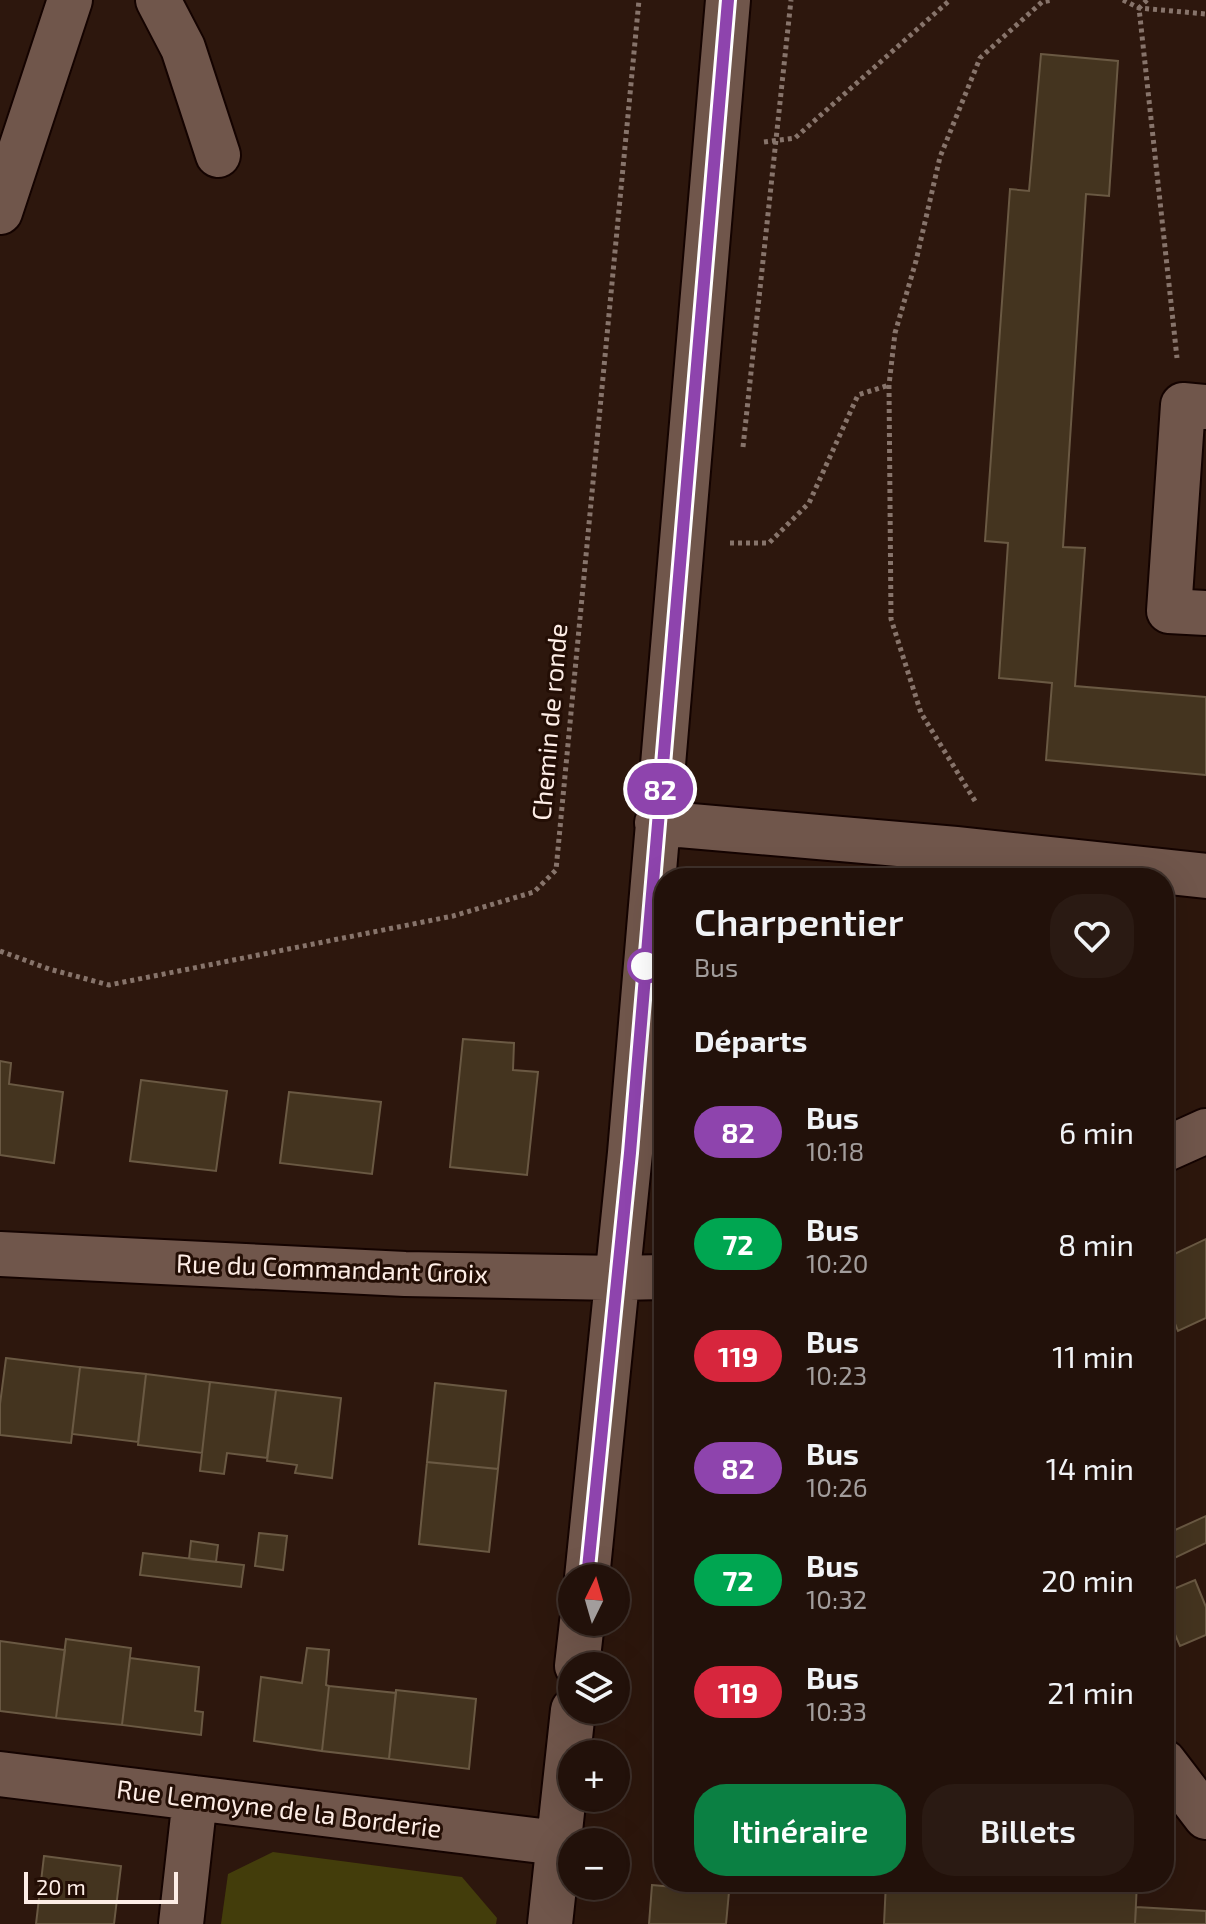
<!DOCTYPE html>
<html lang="fr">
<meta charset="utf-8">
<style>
:root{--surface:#22110a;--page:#2a1a13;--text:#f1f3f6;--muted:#a29d9c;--line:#3f312b;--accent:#0b8043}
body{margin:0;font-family:"Exo 2",sans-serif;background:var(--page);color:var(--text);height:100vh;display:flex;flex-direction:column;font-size:30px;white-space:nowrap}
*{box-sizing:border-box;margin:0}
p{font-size:26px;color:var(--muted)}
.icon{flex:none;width:44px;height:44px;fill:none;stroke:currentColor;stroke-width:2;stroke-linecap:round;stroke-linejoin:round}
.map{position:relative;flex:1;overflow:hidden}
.details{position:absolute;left:654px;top:868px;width:520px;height:1024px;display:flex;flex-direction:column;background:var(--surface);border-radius:32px;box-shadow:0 8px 32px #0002,0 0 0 2px var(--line)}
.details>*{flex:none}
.badge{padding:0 16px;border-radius:26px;font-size:28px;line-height:52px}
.needle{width:52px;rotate:5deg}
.tools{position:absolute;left:558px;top:1564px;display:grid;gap:16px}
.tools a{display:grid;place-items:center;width:72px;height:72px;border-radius:50%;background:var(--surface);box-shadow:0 8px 32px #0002,0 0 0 2px var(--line);font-size:40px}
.scale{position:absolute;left:24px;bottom:20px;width:154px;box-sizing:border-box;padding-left:8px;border:4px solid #fdede6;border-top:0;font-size:22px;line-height:28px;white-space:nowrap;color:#fdede6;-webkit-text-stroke:6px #230e05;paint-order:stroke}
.map>.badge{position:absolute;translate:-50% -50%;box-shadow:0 0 0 4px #fff}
h2{padding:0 40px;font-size:30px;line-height:72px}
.round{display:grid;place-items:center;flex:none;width:84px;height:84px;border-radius:32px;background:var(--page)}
.summary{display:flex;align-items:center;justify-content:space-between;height:136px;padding:0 40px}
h1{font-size:38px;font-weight:600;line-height:60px}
.primary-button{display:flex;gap:16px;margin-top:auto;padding:16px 40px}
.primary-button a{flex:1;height:92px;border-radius:32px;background:var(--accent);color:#fff;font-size:32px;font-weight:600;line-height:92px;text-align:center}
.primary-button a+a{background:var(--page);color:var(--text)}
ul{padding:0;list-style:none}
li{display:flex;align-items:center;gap:24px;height:112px;padding:0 40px}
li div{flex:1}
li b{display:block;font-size:30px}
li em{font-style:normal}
li .badge{min-width:88px;font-weight:700;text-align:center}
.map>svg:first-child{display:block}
</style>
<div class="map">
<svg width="1206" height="1924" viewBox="0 0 1206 1924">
<rect width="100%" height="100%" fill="#2d170d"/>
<path fill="#433d0b" d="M273,1852l189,25 35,41 -1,6h-275l7,-50z"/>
<path fill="#44341f" stroke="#6a5943" stroke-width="2" d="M1041,54l77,7 -9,135 -23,-2 -23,353 22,1 -10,138 131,11v78l-160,-15 6,-77 -53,-5 9,-135 -23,-2 25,-352 19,2z
M463,1039l51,4 -1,27 25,2 -11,103 -77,-8z
M0,1061l11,2 -2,21 54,8 -9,71 -54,-8z
M141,1080l86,11 -11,80 -86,-10z
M289,1092l92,10 -9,72 -92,-11z
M1206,1239v79l-28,13 -14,-35v-37z
M6,1358l74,9 -9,76 -71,-8v-31z
M80,1367l66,7 -8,68 -66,-8z
M146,1374l64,8 -8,71 -64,-8z
M210,1382l66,8 -9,68 -40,-5 -3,21 -24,-3z
M435,1383l71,8 -8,78 -71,-7z
M276,1390l65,8 -9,80 -37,-5 2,-8 -30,-4z
M427,1462l71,7 -9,83 -70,-8z
M1206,1516v27l-42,20v-28z
M259,1533l28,3 -4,34 -28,-4z
M191,1541l27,4 -2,17 -27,-3z
M143,1553l101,12 -3,22 -101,-12z
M1195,1580l11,27v28l-26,11 -16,-37v-16z
M66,1639l65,9 -9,77 -66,-7z
M0,1641l65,9 -9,68 -56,-7z
M307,1648l22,2 -3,35 3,1 -7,65 -68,-10 7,-64 41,6z
M130,1658l69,9 -4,44 8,1 -2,23 -79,-10z
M329,1686l67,7 -7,66 -67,-8z
M396,1690l80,9 -7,70 -80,-10z
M664,1741v85l-7,-1z
M44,1856l77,10 -7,58h-78z
M886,1882h251l-2,42h-251z
M652,1885l77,7 -3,32h-77z
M1136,1907l70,4v13h-71z"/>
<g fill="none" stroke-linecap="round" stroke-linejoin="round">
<defs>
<path id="minor" d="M158,0l25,48 35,107
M0,212l70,-212
M1206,407l-23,-2 -14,206 37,2
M657,823l299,26 250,27
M1164,1150l42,-19
M0,1254l405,20 213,4 46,-1
M587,1578l43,-425 98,-1153
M577,1666l5,-44
M1164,1762l42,55
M0,1774l558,69
M181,1924l14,-126
M550,1924l23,-214"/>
</defs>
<use href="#minor" stroke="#140300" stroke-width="48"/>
<path stroke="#87746b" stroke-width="5" stroke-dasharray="4 4" stroke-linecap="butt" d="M1123,0l16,8 67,6
M1147,0l-8,8 38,350
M764,142l31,-4 155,-138
M743,447l48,-447
M730,543h39l40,-40 49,-108 31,-10
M975,801l-54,-88 -30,-94 -2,-234 6,-52 21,-72 24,-104 40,-99 62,-56 10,-2
M0,951l49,18 60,16 344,-69 81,-24 22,-22 83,-870"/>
<use href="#minor" stroke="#70564b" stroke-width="44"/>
</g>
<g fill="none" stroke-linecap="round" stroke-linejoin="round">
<defs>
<path id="line" d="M587,1578l43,-425 98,-1153"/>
</defs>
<use href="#line" stroke="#fff" stroke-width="18"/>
<use href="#line" stroke="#8e44ad" stroke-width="12"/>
</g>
<circle fill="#fff" stroke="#8e44ad" stroke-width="4" cx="645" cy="966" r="16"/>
<g text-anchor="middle" stroke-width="6" stroke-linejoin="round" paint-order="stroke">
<g font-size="26" fill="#fdede6" stroke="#230e05">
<text transform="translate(550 722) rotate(-85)" y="9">Chemin de ronde</text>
<text transform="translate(332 1269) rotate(2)" y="9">Rue du Commandant Groix</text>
<text transform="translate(279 1809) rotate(7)" y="9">Rue Lemoyne de la Borderie</text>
</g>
</g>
</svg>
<div class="tools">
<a><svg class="needle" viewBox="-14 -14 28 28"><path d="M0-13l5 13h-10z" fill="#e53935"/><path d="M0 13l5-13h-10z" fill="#a29d9c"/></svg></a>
<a><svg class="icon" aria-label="layers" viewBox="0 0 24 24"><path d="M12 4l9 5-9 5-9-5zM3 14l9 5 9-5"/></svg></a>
<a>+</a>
<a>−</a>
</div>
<div class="scale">20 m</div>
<b class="badge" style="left:660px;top:789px;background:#8e44ad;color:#fff">82</b>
<section class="details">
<div class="summary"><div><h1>Charpentier</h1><p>Bus</p></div><a class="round"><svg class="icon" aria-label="heart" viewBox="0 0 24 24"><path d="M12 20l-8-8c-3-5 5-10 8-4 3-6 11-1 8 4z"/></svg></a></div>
<h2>Départs</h2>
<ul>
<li><span class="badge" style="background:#8e44ad;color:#fff">82</span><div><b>Bus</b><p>10:18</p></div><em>6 min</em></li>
<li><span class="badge" style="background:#00a651;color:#fff">72</span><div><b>Bus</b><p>10:20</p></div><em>8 min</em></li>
<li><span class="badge" style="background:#d7263d;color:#fff">119</span><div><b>Bus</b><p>10:23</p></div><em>11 min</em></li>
<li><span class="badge" style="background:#8e44ad;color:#fff">82</span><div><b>Bus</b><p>10:26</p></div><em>14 min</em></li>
<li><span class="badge" style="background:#00a651;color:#fff">72</span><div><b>Bus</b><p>10:32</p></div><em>20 min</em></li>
<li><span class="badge" style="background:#d7263d;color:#fff">119</span><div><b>Bus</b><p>10:33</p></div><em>21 min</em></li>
</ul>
<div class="primary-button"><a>Itinéraire</a><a>Billets</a></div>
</section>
</div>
